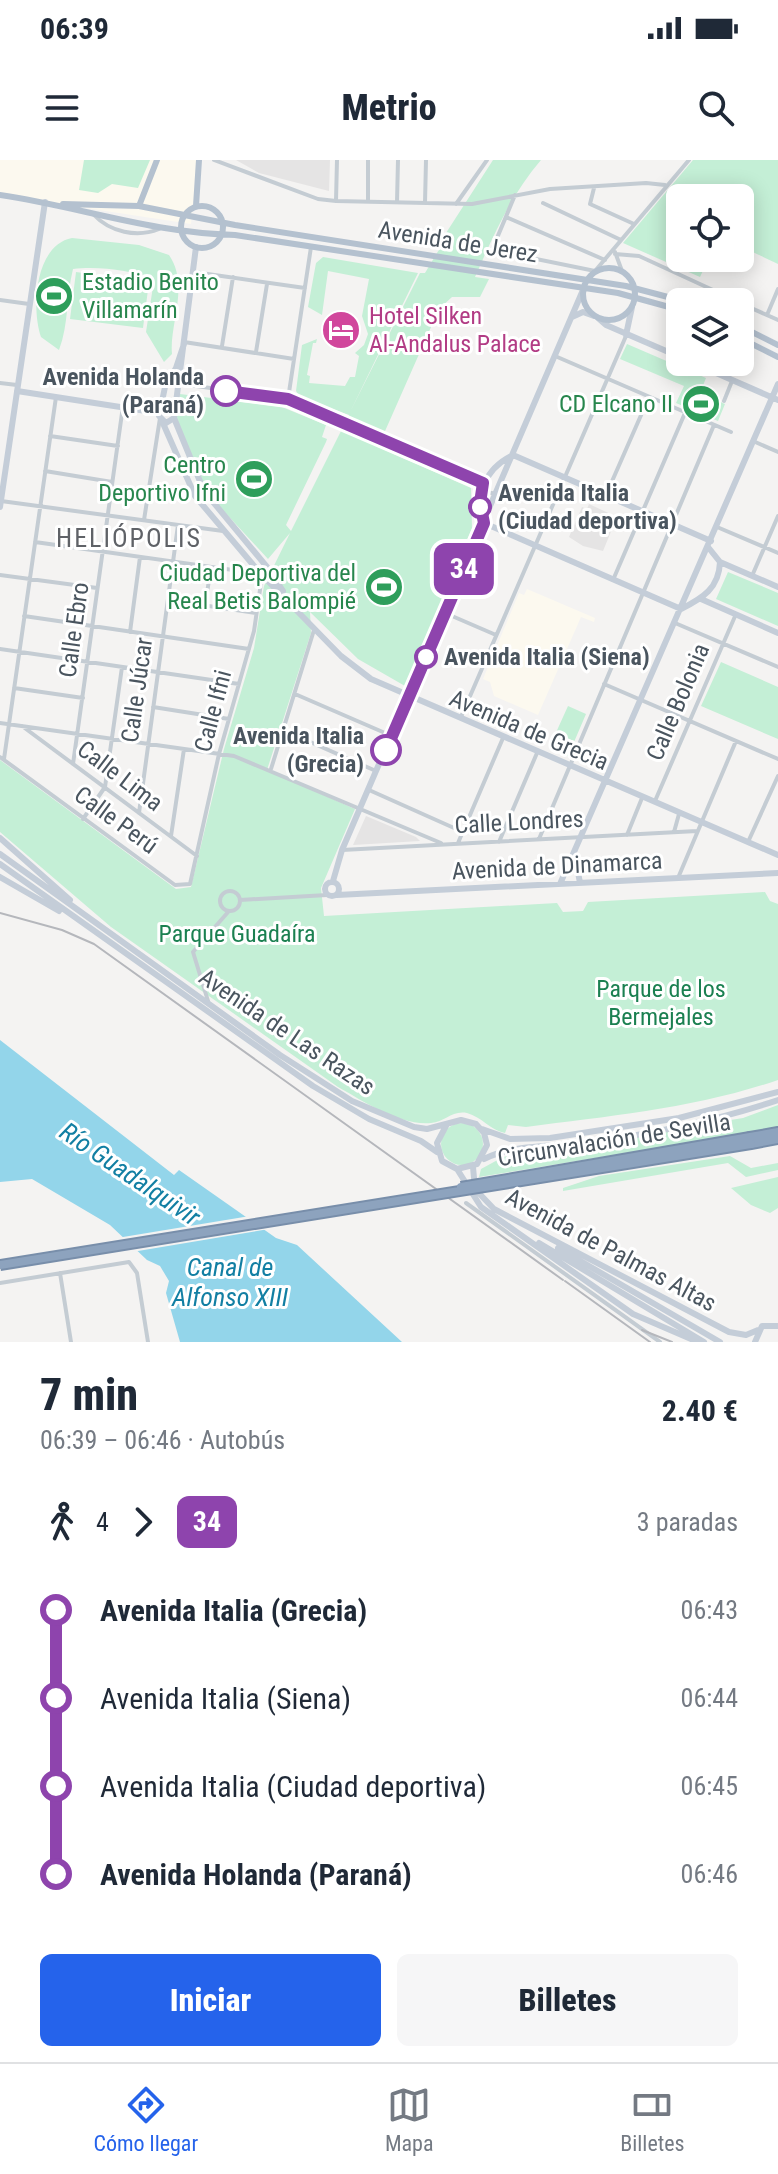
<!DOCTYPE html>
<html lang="es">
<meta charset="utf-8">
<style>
:root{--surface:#fff;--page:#f6f6f7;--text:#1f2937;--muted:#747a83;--line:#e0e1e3;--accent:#2563eb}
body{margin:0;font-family:"Roboto Condensed",sans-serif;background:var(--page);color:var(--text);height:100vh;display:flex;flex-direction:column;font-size:30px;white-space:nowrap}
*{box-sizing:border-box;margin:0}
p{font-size:26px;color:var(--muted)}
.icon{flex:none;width:44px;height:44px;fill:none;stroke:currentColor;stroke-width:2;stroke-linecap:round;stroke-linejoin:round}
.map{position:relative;height:1182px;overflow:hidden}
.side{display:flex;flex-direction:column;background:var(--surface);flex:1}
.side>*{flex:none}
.badge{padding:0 16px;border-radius:12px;font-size:28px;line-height:52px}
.fabs{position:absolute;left:666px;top:24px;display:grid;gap:16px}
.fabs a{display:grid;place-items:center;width:88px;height:88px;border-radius:12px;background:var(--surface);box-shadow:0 4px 20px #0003;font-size:40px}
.map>.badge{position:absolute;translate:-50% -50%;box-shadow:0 0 0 4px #fff}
.legs{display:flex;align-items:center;gap:12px;height:88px;padding:0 40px;font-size:26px}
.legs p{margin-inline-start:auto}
.headline{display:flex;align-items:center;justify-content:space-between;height:136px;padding:0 40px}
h1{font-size:44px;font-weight:800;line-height:60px}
.button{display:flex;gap:16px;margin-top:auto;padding:16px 40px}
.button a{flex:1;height:92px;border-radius:12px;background:var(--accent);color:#fff;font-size:32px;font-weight:800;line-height:92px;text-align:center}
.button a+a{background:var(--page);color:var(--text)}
ul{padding:0 40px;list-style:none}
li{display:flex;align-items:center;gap:28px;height:88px;font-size:30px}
li i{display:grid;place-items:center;width:12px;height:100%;margin:0 10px;background:currentColor}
li i::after{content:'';width:20px;height:20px;margin:-10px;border:6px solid;border-radius:50%;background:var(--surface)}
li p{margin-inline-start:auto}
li:first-child i{background:linear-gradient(#0000 50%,currentColor 0)}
li:last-child i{background:linear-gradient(currentColor 50%,#0000 0)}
.status{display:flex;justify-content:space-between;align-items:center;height:56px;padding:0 40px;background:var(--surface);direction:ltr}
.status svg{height:22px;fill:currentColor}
header{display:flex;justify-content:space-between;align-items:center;height:104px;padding:0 40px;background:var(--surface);font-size:36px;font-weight:800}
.tabs{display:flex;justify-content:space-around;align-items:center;height:112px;border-top:2px solid var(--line);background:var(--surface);font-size:22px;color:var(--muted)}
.tabs a{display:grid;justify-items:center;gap:4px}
.tabs .current{color:var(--accent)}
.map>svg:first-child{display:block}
</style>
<div class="status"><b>06:39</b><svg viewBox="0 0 49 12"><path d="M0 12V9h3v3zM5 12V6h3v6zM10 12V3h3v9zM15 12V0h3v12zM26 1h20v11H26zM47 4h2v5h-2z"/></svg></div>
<header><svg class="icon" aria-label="menu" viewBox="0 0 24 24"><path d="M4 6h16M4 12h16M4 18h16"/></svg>Metrio<svg class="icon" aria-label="search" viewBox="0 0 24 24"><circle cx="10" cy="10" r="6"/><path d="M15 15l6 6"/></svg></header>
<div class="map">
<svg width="778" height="1182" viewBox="0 0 778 1182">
<rect width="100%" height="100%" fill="#f4f3f2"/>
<path fill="#fcf9ef" d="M0,0h198l-7,64 -191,-29z
M527,429l68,29 -1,4 -13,-5 -43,98 -44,-19 -4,-14 -7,-3 36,-86 5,2z"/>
<path fill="#e5e4e4" d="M236,0h94l-1,31 -70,-18z
M589,344l28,13 -14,34 -20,-5 -14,-9 13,-30 5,2z
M366,656l50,21 4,4 -67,4z"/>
<path fill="#c4efd6" d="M84,0h66l-12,28 -26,-4 -14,9 -19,-3z
M493,0h48c-30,35 -47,74 -66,117l14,2 -9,18h-28l-13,12 -61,138 93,41 1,40 -4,10 -63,148 -47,-27 -48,-47 1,21 -44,137 88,39 -34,79 3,28 233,-13 6,9 20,-1 5,-9 177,-10 5,9 8,3v176c-82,28 -167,36 -252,47l-18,-2 -3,8c-15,-3 -23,-16 -38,-20 -15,-3 -22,9 -36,10 -31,3 -66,-21 -93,-36l-227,-160 -111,-95v-72l176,129 15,-2 33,-138 30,-101 10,-62 26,-53 -22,26 -60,-65 -32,-77 4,-23 102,13 44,18 -4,12 5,2 -1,3 -40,83 5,6 58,-116 -49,-18 -4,-6 6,-46 15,-6 -1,4h-3l-6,32 3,1 -1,7 36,3 5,-9h5l4,-21 -4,-3 9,-8 4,-11 -6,-18 7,-37 -41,-8 -6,44 -14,-8 8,-44 7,-6 95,16 -67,137 69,-137h5l15,-25 -3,-1z
M693,0h85v104l-38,-18v-48h-60v60h29l-9,19 -77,-34z
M72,78l67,7 30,10c21,30 0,70 3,99l-8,8 -18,-30 8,-52c-22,-10 -56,-14 -81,-11 -7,28 -4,55 -14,81l-18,-13c-10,-29 -6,-92 31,-99z
M76,112l73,10 -6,46 -73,-9z
M627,184l79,34 -6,15 25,11 -7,17 -42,-18 8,-17 -64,-27z
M728,412l50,21v33l-62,-27z
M721,502l57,25v52l-77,-33z
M568,546l18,8 -18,42 -19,-8z
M778,945v23l-299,49 2,-8 22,-12 240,-39z
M441 984a21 21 0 1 1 42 0a21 21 0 1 1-42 0Z
M730,996l21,12 27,-5v7l-32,7 -18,-14 -165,28v-3l36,-12z
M778,1017v31l-8,5 -19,-8 -20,-17z"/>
<path fill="#93d5ea" d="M0,880l174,135 5,-5 97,68 21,7 105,97h-222l-14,-49 3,-12 -9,-15 -13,-6 -37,-35 -78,-46 -32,3z"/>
<path fill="#f4f3f2" d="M250,1056l19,13 -137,23 -15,-14z"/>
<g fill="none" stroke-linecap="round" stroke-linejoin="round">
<defs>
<path id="highway" d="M750,977l28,-5
M751,984l27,-5"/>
</defs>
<use href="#highway" stroke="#788eaa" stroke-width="12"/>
<path stroke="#c4ccd3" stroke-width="4" d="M214,0l104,39 18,2 136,3 78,-15 96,-6 19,2
M594,28l-4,16 44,20
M515,35l-23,55 103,21 94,-111
M336,41l1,-41
M368,42v-42
M397,42l1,-42
M425,43l1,-43
M543,43l78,37
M456,44l31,-44
M94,55c16,17 43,23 65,14
M506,57l99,43
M615,92l7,19
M615,94l24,2 100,46
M194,112l111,16
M0,140l29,4
M740,143l38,17
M767,155l11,-26
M184,182l110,17
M222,186l11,-69
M256,192l11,-68
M555,196l176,76
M168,222l120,17 195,84 4,9 9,2
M0,223l17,2
M288,239l23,-152
M724,241l8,-20
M50,276l68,10
M753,281l25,11
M45,311l67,11
M606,335l43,-98
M1,341l222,30
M144,360l16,-102
M717,367l61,26
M35,382l226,32
M0,415l97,13
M752,416l26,-60
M613,420l72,-167
M168,440l88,13
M205,445l6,-37
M445,453l51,22
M24,456l225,33
M675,463l103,44
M130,472l10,-75
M0,489l239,35
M604,524l174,75
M14,528l69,10
M295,534l97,42
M153,547l76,12
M461,557l165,-381
M0,563l234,33 207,87
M22,566l175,130
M283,570l93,41
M0,597l175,128 15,-1 29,-130 35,-123 8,-55
M4,599l52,-362
M73,604l50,-358
M271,609l43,-139
M369,630l94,42
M655,641l81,-187
M139,653l39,-288
M83,659l22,-32 17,-120
M674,672l5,-18
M627,675l15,-37
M171,676l13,-87
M539,679l175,-414
M499,682l38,-89
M748,682l30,-66
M458,683l45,-105
M342,690l355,-19
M678,718l58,-137
M220 741a10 10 0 1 1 20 0a10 10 0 1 1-20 0Z
M240,740l87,-5
M208,841l-15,-49 36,-41
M466,1043l194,139
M60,1113l11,69
M0,1123l129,-21 8,11 11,69"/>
<path stroke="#c4cdd8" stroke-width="6" d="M572,157l11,-5 11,4
M598,158l8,7 74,32
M626,175l6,-28
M184,184l-8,24 -11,19 -6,29 7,7 8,-5 22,-171
M691,202l87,38
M17,231l142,22
M174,258l30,73 63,76
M162,261l33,75 65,77
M513,295l198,86
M0,347l45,-305
M484,363l197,86c22,-11 38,-21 39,-47l-12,-15
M484,363c-10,-29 2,-55 29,-68
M720,402l58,25
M270,412l13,19
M264,417l77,79 30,23 407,176
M701,439l77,34
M0,678l70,62
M0,694l280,201 72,46 62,26 13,2 34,-9 15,4 8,9 3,12 -10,19 -20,5 -15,-8 -5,-18 10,-19
M575,696l5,27
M0,704l313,222 56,33 52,22 16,11
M0,717l59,34
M333,721l9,-31 241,-560
M325 729a7 7 0 1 1 14 0a7 7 0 1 1-14 0Z
M560,724l218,-500
M337,735l441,-22
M482,969l28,10 40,-1 129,-20 99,-26
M484,999c32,-16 73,-12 108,-17 63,-9 126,-22 186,-42
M473,1007l2,22 19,20 235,123 17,3 12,-5
M457,1009l24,38 152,107 65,28
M539,1083l165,99
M558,1088l162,94
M755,1182l7,-16h16"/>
<path stroke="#b4c1cf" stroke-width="6" d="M0,35c81,12 151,38 235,40l383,58 62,17
M63,44l76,2 96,19 391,61 61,16
M139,46l18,-46
M196,46l3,-46
M181 67a21 21 0 1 1 42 0a21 21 0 1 1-42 0Z
M583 134a26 26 0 1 1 52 0a26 26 0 1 1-52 0Z
M740,166l38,19
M740,178l38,19"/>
<use href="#highway" stroke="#8da3be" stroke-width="8"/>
<path stroke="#b5b7bc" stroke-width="2" d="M0,753l62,17 32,14 469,336
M565,1121l85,61
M642,1170l30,12"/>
<defs>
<path id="highway-bridge" d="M461,1027l289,-50
M0,1105l751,-121"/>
</defs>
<use href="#highway-bridge" stroke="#788eaa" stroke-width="12" stroke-linecap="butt"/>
<use href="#highway-bridge" stroke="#8da3be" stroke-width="8"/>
</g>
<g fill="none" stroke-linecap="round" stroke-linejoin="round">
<defs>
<path id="line-1" d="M226,231l62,8 195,84 -3,20 4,20 -98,227"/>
</defs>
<use href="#line-1" stroke="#fff" stroke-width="18"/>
<use href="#line-1" stroke="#8e44ad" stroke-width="12"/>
</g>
<defs>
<symbol id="stadium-disc" viewBox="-11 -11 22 22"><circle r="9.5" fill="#2e9e5b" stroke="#fff"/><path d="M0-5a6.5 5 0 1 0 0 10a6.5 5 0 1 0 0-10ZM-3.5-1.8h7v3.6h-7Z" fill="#fff"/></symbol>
<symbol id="hotel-disc" viewBox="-11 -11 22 22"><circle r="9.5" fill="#d1479c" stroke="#fff"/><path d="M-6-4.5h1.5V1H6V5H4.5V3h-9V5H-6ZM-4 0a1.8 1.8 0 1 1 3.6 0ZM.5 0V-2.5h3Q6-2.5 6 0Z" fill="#fff"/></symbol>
</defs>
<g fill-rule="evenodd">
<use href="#stadium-disc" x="32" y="114" width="44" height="44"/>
<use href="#hotel-disc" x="319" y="148" width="44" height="44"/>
<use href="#stadium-disc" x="679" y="222" width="44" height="44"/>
<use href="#stadium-disc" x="232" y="297" width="44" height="44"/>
<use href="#stadium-disc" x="362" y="405" width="44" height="44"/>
</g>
<g fill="#fff" stroke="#8e44ad" stroke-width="4">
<circle cx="226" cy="231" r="14"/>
<circle cx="480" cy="347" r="10"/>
<circle cx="426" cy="497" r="10"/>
<circle cx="386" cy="590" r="14"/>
</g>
<g text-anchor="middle" stroke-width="6" stroke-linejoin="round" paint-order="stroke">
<g font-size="24" fill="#4a555f" stroke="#fff">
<text transform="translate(458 82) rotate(9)" y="8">Avenida de Jerez</text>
<text transform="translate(74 470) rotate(-82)" y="8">Calle Ebro</text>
<text transform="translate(137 530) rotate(-82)" y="8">Calle Júcar</text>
<text transform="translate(678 542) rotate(-67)" y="8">Calle Bolonia</text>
<text transform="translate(213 551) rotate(-75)" y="8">Calle Ifni</text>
<text transform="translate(529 570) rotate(23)" y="8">Avenida de Grecia</text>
<text transform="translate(120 616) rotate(37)" y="8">Calle Lima</text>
<text transform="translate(116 660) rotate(36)" y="8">Calle Perú</text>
<text transform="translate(519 662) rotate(-3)" y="8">Calle Londres</text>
<text transform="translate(557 706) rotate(-3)" y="8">Avenida de Dinamarca</text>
<text transform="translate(287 872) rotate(34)" y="8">Avenida de Las Razas</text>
<text transform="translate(614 980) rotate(-9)" y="8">Circunvalación de Sevilla</text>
<text transform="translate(611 1090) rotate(28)" y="8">Avenida de Palmas Altas</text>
</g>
<g font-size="24" fill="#27864d" stroke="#fff" text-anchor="end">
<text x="82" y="130" text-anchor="start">Estadio Benito<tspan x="82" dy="28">Villamarín</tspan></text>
<text x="673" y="252">CD Elcano II</text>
<text x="226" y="313">Centro<tspan x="226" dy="28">Deportivo Ifni</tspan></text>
<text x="356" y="421">Ciudad Deportiva del<tspan x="356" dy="28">Real Betis Balompié</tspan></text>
</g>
<g font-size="24" fill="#b23c85" stroke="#fff" text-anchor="start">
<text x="369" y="164">Hotel Silken<tspan x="369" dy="28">Al-Andalus Palace</tspan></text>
</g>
<g font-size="24" font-weight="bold" fill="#4a555f" stroke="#fff" text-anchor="end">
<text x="204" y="225">Avenida Holanda<tspan x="204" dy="28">(Paraná)</tspan></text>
<text x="498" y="341" text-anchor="start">Avenida Italia<tspan x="498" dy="28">(Ciudad deportiva)</tspan></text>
<text x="444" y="505" text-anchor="start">Avenida Italia (Siena)</text>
<text x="364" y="584">Avenida Italia<tspan x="364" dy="28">(Grecia)</tspan></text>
</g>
<g font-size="24" fill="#1b8051" stroke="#fff">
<text x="237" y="782">Parque Guadaíra</text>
<text x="661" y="837">Parque de los<tspan x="661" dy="28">Bermejales</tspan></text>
</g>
<g font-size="26" letter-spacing="2" fill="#5f6267" stroke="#fff">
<text x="129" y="387">HELIÓPOLIS</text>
</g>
<g font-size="26" font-style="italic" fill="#127fa3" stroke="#fff">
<text transform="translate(130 1014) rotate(34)" y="9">Río Guadalquivir</text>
<text x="230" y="1116">Canal de<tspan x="230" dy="30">Alfonso XIII</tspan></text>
</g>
</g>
</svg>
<div class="fabs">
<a><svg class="icon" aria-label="locate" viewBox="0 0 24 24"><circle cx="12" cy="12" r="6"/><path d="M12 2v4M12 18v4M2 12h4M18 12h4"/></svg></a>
<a><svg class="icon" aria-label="layers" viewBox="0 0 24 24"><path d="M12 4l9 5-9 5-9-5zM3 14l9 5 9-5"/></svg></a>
</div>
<b class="badge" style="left:464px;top:409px;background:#8e44ad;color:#fff">34</b>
</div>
<section class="side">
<div class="headline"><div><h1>7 min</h1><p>06:39 – 06:46 · Autobús</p></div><b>2.40 €</b></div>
<div class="legs"><svg class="icon" aria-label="walk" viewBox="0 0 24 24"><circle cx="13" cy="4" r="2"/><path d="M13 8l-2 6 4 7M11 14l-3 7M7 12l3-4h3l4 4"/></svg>4<svg class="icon" aria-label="forward" viewBox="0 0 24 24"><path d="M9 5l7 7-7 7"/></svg><b class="badge" style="background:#8e44ad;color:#fff">34</b><p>3 paradas</p></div>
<ul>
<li><i style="color:#8e44ad"></i><b>Avenida Italia (Grecia)</b><p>06:43</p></li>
<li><i style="color:#8e44ad"></i><span>Avenida Italia (Siena)</span><p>06:44</p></li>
<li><i style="color:#8e44ad"></i><span>Avenida Italia (Ciudad deportiva)</span><p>06:45</p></li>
<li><i style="color:#8e44ad"></i><b>Avenida Holanda (Paraná)</b><p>06:46</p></li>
</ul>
<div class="button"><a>Iniciar</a><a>Billetes</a></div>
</section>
<nav class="tabs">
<a class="current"><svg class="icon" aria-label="directions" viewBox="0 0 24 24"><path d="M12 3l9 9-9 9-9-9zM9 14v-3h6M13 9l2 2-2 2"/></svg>Cómo llegar</a>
<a><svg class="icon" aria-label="map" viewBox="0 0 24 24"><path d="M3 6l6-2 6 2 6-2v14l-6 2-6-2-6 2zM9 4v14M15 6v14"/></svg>Mapa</a>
<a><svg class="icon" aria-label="tickets" viewBox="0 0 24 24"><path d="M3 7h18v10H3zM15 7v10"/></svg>Billetes</a>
</nav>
